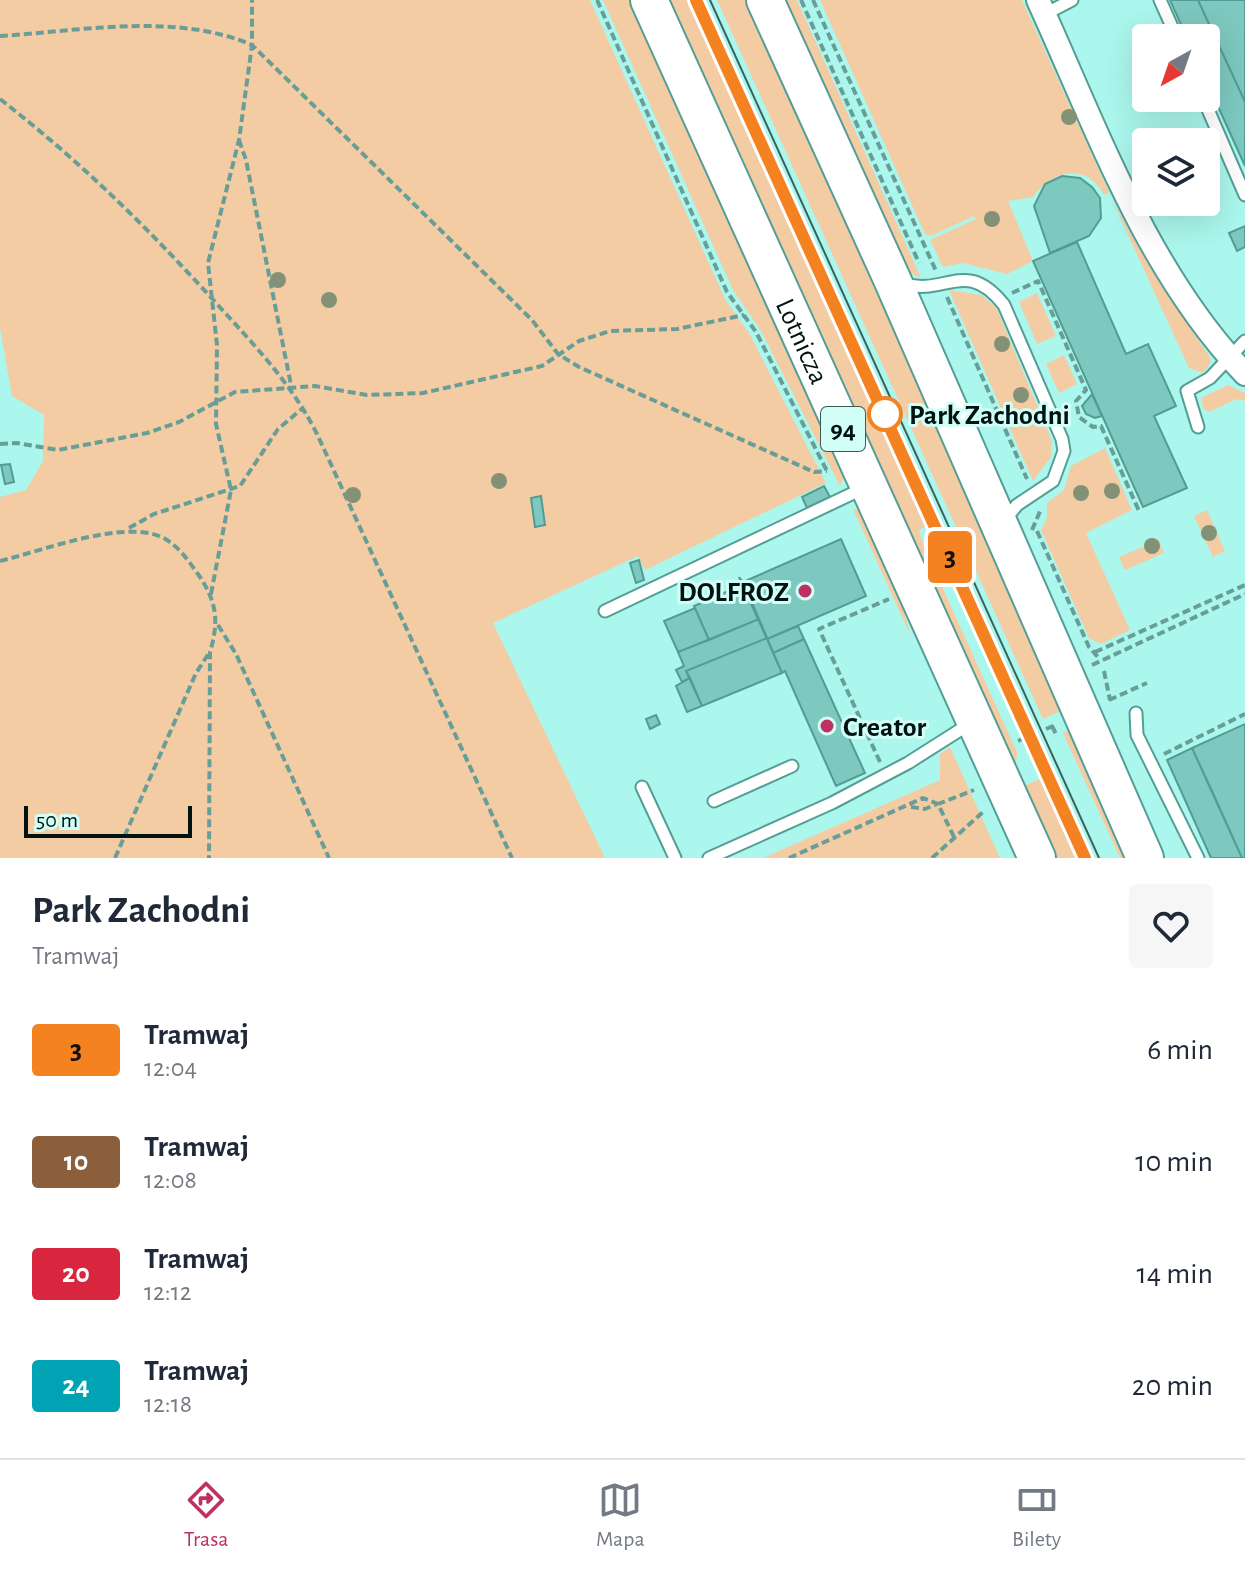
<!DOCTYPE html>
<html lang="pl">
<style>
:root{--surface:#fff;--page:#f6f6f7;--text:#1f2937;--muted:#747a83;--line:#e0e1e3;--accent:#bd305f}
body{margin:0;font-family:"Alegreya Sans",sans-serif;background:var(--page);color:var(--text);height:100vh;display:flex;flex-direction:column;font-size:30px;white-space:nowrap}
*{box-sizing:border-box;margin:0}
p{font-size:26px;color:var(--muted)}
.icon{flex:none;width:44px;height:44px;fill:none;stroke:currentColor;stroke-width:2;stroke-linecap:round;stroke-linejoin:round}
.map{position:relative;height:858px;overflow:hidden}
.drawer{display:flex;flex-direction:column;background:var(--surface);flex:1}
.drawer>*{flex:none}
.badge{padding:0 16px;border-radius:6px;font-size:28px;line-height:52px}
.needle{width:52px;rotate:220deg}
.fabs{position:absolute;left:1132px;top:24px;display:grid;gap:16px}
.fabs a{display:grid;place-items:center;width:88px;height:88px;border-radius:8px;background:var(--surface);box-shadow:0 8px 32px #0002;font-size:40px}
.scale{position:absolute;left:24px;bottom:20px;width:168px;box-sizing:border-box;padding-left:8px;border:4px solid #001311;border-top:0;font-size:22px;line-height:28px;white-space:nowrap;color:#001311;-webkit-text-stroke:6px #d2fef8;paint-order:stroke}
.map>.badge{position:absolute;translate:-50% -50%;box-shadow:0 0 0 4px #fff}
.round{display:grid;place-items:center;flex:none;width:84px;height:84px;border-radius:8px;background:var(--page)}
.overview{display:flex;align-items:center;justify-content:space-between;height:136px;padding:0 32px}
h1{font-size:38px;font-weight:700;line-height:60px}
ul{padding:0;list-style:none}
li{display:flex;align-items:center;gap:24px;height:112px;padding:0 32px}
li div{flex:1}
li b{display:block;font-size:30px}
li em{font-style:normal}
li .badge{min-width:88px;font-weight:700;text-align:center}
.dock{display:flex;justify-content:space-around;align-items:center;height:112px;border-top:2px solid var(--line);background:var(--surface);font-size:22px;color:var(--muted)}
.dock a{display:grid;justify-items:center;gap:4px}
.dock .selected{color:var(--accent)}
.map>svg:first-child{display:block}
</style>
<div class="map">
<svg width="1245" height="858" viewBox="0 0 1245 858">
<rect width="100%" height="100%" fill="#abf7ed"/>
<path fill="#f4cca4" d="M0,0h590l135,299 24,34 77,150 -181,87 -7,-14 -145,67 112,235h-605v-361l26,-7 17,-29 1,-46 -32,-19 -12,-68z
M603,0h30l213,473 -6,13 -79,-155 -28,-41z
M664,0h28l238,524 -11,6 5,17 93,205 -1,12 -5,2z
M717,0h33l315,709 -22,10z
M782,0h15l124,278 -17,-8z
M820,0h202l87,192 -5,3c-18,-34 -53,-24 -71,2l-25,4 25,60 -26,13 -44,-11 -20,4 -13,-27 46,-21 -2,-3 -43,20 -6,-2z
M1112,200l45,79 51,75 3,8 -8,11 -14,-5z
M949,290l32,5 15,12 56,134 -1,16 -18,24z
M1037,293l19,43 -19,8 -18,-42z
M1064,355l13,29 -18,9 -13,-29z
M1228,385l17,8v8l-8,-2 -28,13 -6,-4 -2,-10z
M1105,448l27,62 -46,23 44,97 -29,14 -12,-6 -48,-108 6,-12v-15l17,-13 7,-24z
M853,509l8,1 34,70 16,57z
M1207,510l18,41 -12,6 -19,-41z
M1159,540l5,13 -39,17 -6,-13z
M1073,729l57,129h-10l-57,-125z
M950,747l50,111h-237l177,-78v-26z
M1045,777l36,81h-28l-30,-72z"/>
<path fill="#7dc8bf" stroke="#529c94" stroke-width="2" d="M1170,0h28l47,102v64l-39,-86v-42h-19z
M1198,0h47v102l-23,-50z
M1062,176l18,2 12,9 8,11 1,20 -12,18 -39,17 -16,-47 11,-22z
M1245,226v21l-8,4 -8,-18z
M1077,242l49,112 22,-10 28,62 -22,10 33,72 -44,19 -110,-246z
M1092,394l10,22 -7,2 -9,-4 -4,-8z
M10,464l4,18 -9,2 -4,-19z
M824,486l6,11 -23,11 -5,-11z
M541,496l4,29 -10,2 -4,-29z
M841,539l25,57 -99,43 -28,-62 4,5z
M639,560l5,20 -8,3 -6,-20z
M744,584l15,35 -50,21 -15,-34z
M695,608l14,32 -31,12 -14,-31z
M759,619l8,19 -81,33 4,7 -8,4 -6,-12 8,-4 -6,-14z
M798,626l6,13 -31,14 -6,-14z
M767,638l15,35 -80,33 -16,-35z
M804,639l61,134 -29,13 -51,-115 -3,2 -9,-20z
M690,678l12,28 -15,6 -11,-26z
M656,715l4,9 -10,5 -4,-10z
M1245,724v134h-3l-50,-110z
M1192,748l20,43 30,67h-31l-44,-98z"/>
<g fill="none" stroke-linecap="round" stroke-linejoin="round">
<defs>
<path id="lane" d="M1160,0l17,38
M1045,14l27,-14
M1203,98l42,97
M902,283c43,15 63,-27 102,22l58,134 2,12 -11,30 -36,24 -12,15
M1198,427l-11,-36 23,-13 35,-37
M605,611l259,-123
M1136,713l1,22 61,123
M642,787l33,71
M714,801l78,-35
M709,858l123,-55 76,-40 63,-40"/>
<path id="street" d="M1038,0c59,129 108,270 207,374"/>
<g id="primary">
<path id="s1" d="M649,0l388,858"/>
<path d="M765,0l127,279 253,579"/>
</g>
</defs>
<use href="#lane" stroke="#549e95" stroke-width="15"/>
<use href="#street" stroke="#549e95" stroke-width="26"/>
<use href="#primary" stroke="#549e95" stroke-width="40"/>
<path stroke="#689e97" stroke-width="4" stroke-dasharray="8 4" stroke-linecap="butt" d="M597,0l130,292 29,40 71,139
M801,0l118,263
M813,0l123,271
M0,36c81,-5 176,-24 252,9l280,275 26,34 21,13 235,105 13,-1
M0,99c81,63 148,129 217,205 38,42 75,80 100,130l195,424
M239,140l7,20 45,225
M1012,293l26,-12 48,109 -10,11 3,16 14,10 8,-1 38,85
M947,297l80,182
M0,444l17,-1 41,7 89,-17 32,-11 56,-30 80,-6 52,9 56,-2 119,-27 37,-25 31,-10 67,-2 67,-14
M129,528l25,-14 86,-28 38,-57 26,-22
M1032,530l9,-21
M1037,531l52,116 9,10
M0,561c42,-10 131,-45 167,-21 14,9 23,23 33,37 17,26 19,45 10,75l-1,206
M211,594l20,-104 -15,-66 1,-79 -9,-82 31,-123 13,-95v-45
M218,625l18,29 93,204
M1095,652l150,-67
M1092,665l153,-71
M1104,671l6,29
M1109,700l38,-17
M1052,726l5,10
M1046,729l9,-4
M1018,741l9,-4
M1164,754l81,-40
M880,762l-61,-133 70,-30
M911,807l14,2 12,-5
M954,837l-16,-33 36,-14
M115,858l81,-185 13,-20
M789,858l134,-60 15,6
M932,858l52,-47"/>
<use href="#lane" stroke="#fff" stroke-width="11"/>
<use href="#street" stroke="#fff" stroke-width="22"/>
<use href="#primary" stroke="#fff" stroke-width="36"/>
<path stroke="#3a615c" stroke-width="2" d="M696,0l389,858
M710,0l389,858"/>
</g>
<g fill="#839276">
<circle cx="1069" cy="117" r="8"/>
<circle cx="992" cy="219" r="8"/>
<circle cx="278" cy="280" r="8"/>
<circle cx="329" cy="300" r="8"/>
<circle cx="1002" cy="344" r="8"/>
<circle cx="1021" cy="395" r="8"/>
<circle cx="499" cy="481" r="8"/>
<circle cx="1112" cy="491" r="8"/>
<circle cx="1081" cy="493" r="8"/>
<circle cx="353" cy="495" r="8"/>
<circle cx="1209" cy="533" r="8"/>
<circle cx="1152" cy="546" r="8"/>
</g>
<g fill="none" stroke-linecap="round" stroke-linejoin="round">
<defs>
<path id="line" d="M696,0l389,858"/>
</defs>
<use href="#line" stroke="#fff" stroke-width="18"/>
<use href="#line" stroke="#f58220" stroke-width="12"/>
</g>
<circle fill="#fff" stroke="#f58220" stroke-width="4" cx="885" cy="414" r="16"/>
<g fill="#bd305f" stroke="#d2fef8" stroke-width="3">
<circle cx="805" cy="591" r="8"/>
<circle cx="827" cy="726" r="8"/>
</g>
<g text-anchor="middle" stroke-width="6" stroke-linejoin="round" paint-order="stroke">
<rect fill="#d2fef8" stroke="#3f5a56" stroke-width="2" x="821" y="407" width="44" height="44" rx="6"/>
<g font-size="26" font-weight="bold" fill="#001311">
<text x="843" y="438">94</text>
</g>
<g font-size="28" fill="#001311" stroke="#d2fef8">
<text dy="10" stroke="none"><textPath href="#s1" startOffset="374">Lotnicza</textPath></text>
</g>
<g font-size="28" font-weight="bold" fill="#001311" stroke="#d2fef8" text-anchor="start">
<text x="909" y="424">Park Zachodni</text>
</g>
<g font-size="28" font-weight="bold" fill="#001311" stroke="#d2fef8" text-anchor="end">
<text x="789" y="601">DOLFROZ</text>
<text x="843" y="736" text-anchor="start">Creator</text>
</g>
</g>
</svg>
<div class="fabs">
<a><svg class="needle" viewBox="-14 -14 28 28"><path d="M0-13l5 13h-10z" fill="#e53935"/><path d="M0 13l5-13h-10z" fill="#747a83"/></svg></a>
<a><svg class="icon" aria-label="layers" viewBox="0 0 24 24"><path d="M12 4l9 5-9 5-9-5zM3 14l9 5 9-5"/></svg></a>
</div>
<div class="scale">50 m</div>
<b class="badge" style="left:950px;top:557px;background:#f58220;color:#111">3</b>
</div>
<section class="drawer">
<div class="overview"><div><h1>Park Zachodni</h1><p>Tramwaj</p></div><a class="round"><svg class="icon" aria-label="heart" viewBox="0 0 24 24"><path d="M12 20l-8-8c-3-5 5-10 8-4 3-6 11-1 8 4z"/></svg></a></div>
<ul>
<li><span class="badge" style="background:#f58220;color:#111">3</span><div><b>Tramwaj</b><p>12:04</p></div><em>6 min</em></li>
<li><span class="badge" style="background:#8b5e3c;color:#fff">10</span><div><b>Tramwaj</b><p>12:08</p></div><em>10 min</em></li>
<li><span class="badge" style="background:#d7263d;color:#fff">20</span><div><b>Tramwaj</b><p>12:12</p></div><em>14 min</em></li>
<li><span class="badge" style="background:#00a3b4;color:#fff">24</span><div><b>Tramwaj</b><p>12:18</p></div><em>20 min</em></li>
</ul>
</section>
<nav class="dock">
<a class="selected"><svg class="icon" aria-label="directions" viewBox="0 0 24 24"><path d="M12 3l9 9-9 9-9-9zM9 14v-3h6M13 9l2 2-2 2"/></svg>Trasa</a>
<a><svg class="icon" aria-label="map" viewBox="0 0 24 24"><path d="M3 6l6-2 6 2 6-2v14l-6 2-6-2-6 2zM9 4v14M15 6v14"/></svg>Mapa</a>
<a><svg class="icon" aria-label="tickets" viewBox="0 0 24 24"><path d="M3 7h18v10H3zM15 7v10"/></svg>Bilety</a>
</nav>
